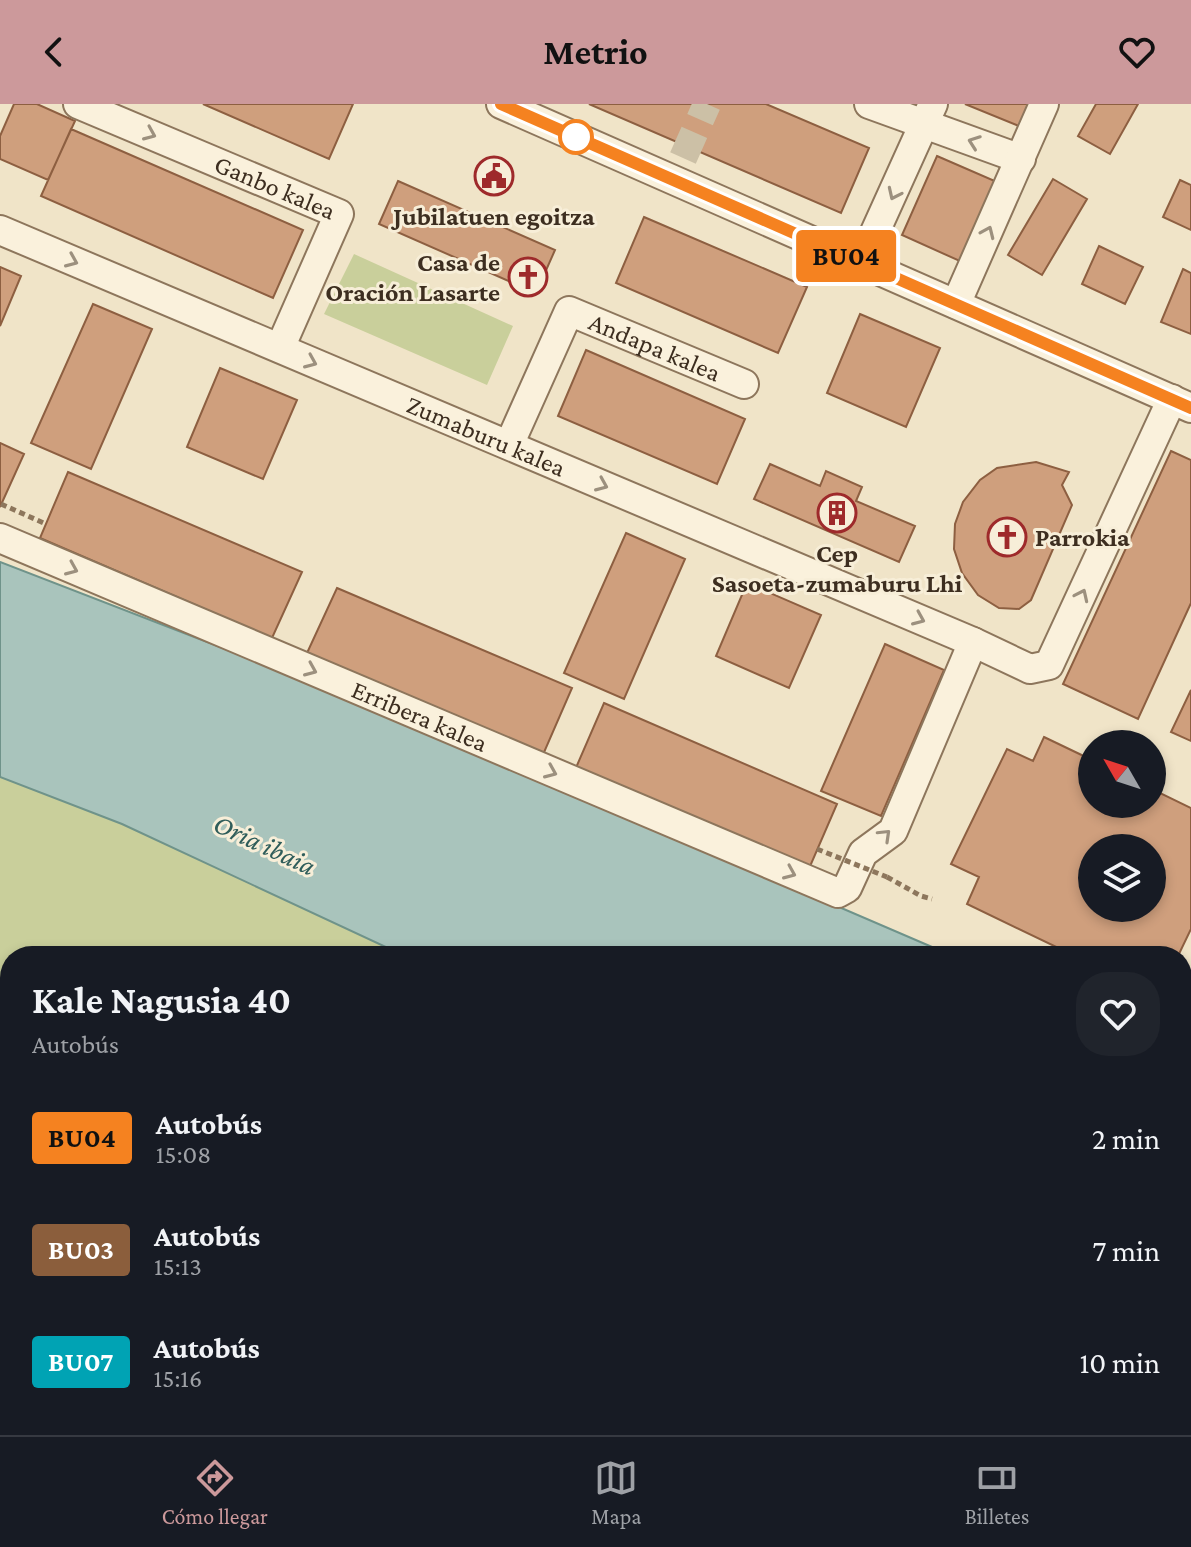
<!DOCTYPE html>
<html lang="es">
<meta charset="utf-8">
<style>
:root{--surface:#171b24;--page:#20242c;--text:#f1f3f6;--muted:#9ea1a6;--line:#363941;--accent:#cc999b}
body{margin:0;font-family:"Crimson Pro",serif;background:var(--page);color:var(--text);height:100vh;display:flex;flex-direction:column;font-size:30px;white-space:nowrap}
*{box-sizing:border-box;margin:0}
p{font-size:26px;color:var(--muted)}
.icon{flex:none;width:44px;height:44px;fill:none;stroke:currentColor;stroke-width:2;stroke-linecap:round;stroke-linejoin:round}
.map{position:relative;flex:1;overflow:hidden}
.side{position:absolute;left:0px;top:842px;width:1192px;height:490px;display:flex;flex-direction:column;background:var(--surface);border-radius:32px 32px 0 0;box-shadow:0 4px 12px #0003}
.side>*{flex:none}
.badge{padding:0 16px;border-radius:6px;font-size:28px;line-height:52px}
.needle{width:52px;rotate:309deg}
.buttons{position:absolute;left:1078px;top:626px;display:grid;gap:16px}
.buttons a{display:grid;place-items:center;width:88px;height:88px;border-radius:50%;background:var(--surface);box-shadow:0 4px 12px #0003;font-size:40px}
.map>.badge{position:absolute;translate:-50% -50%;box-shadow:0 0 0 4px #fff}
.round{display:grid;place-items:center;flex:none;width:84px;height:84px;border-radius:32px;background:var(--page)}
.headline{display:flex;align-items:center;justify-content:space-between;height:136px;padding:0 32px}
h1{font-size:38px;font-weight:700;line-height:60px}
ul{padding:0;list-style:none}
li{display:flex;align-items:center;gap:24px;height:112px;padding:0 32px}
li div{flex:1}
li b{display:block;font-size:30px}
li em{font-style:normal}
li .badge{min-width:88px;font-weight:700;text-align:center}
header{display:flex;justify-content:space-between;align-items:center;height:104px;padding:0 32px;background:var(--accent);color:#111;font-size:36px;font-weight:700}
.tabs{display:flex;justify-content:space-around;align-items:center;height:112px;border-top:2px solid var(--line);background:var(--surface);font-size:22px;color:var(--muted)}
.tabs a{display:grid;justify-items:center;gap:4px}
.tabs .current{color:var(--accent)}
.map>svg:first-child{display:block}
</style>
<header><svg class="icon" aria-label="back" viewBox="0 0 24 24"><path d="M15 5l-7 7 7 7"/></svg>Metrio<svg class="icon" aria-label="heart" viewBox="0 0 24 24"><path d="M12 20l-8-8c-3-5 5-10 8-4 3-6 11-1 8 4z"/></svg></header>
<div class="map">
<svg width="1191" height="1331" viewBox="0 0 1191 1331">
<rect width="100%" height="100%" fill="#f0e4c8"/>
<path fill="#c9cf9b" d="M354,150l159,72 -26,59 -163,-71z
M0,673l122,47 283,132h-395v470h1172v-132l9,4v137h-1191z"/>
<path fill="#a9c4bc" stroke="#6f938a" stroke-width="2" d="M0,458l365,141 588,253h-548l-283,-132 -122,-47z
M1182,950l9,4v240l-9,-4z"/>
<path fill="#cf9f7d" stroke="#8d5f41" stroke-width="2" fill-rule="evenodd" d="M14,0h23l38,17 -27,59 -48,-21v-23z
M203,0h150l-24,55z
M589,0h177l103,44 -28,65z
M965,0h69l-10,24z
M1096,0h42l-28,50 -32,-18z
M71,25l232,101 -30,68 -232,-102z
M937,52l60,26 -35,80 -60,-27z
M1053,75l34,20 -45,76 -34,-20z
M1180,76l11,5v45l-28,-13z
M398,77l157,69 -19,43 -157,-69z
M644,113l163,70 -29,66 -162,-70z
M1099,142l44,21 -18,37 -43,-20z
M0,163l21,9 -21,50z
M1183,165l8,4v61l-30,-12z
M93,200l59,25 -61,140 -60,-26z
M860,210l80,34 -34,79 -79,-34z
M586,246l159,69 -28,65 -159,-68z
M220,264l77,32 -34,79 -76,-32z
M0,339l24,11 -24,53z
M1171,347l20,9v143l-53,116 -75,-35z
M1036,358l33,10 -7,13 10,20 -41,95 -12,9 -20,-1 -21,-13 -16,-22 -8,-24 1,-25 8,-22 17,-22 17,-12z
M770,360l50,22 6,-15 36,16 -6,14 59,25 -16,36 -145,-63z
M68,368l234,100 -30,66 -232,-100z
M626,429l59,26 -61,140 -60,-26z
M747,479l74,32 -32,73 -73,-32z
M337,484l235,100 -30,69 -235,-104z
M885,540l59,26 -63,146 -60,-25z
M1191,586v51l-20,-9z
M604,599l233,101 -29,67 -233,-101z
M1044,633l48,23v44h60v-15l39,19v121l-13,27h-103l-108,-52 12,-27 -28,-13 56,-115 26,12zM1092,744h60v60h-60z"/>
<g fill="none" stroke-linecap="round" stroke-linejoin="round">
<path stroke="#ccc0a6" stroke-width="28" stroke-dasharray="28 14" stroke-linecap="butt" d="M683,54l24,-54"/>
<defs>
<g id="street">
<path id="s1" d="M78,0l261,110 -59,134"/>
<path d="M501,0l690,304"/>
<path d="M869,0l152,55"/>
<path id="s2" d="M0,126l973,412 57,27 19,-4 123,-266"/>
<path d="M861,159l72,-159"/>
<path d="M956,200l88,-200"/>
<path id="s3" d="M509,341l60,-134 175,73"/>
<path id="s4" d="M0,434l838,355 9,-5 16,-35 30,-22 80,-189"/>
</g>
</defs>
<use href="#street" stroke="#8d765c" stroke-width="32"/>
<path stroke="#8d765c" stroke-width="5" stroke-dasharray="6 4" stroke-linecap="butt" d="M1,400l45,20
M887,773l34,19 11,3"/>
<use href="#street" stroke="#faf1dc" stroke-width="28"/>
<path stroke="#8d765c" stroke-width="5" stroke-dasharray="6 4" stroke-linecap="butt" d="M817,745l70,28"/>
</g>
<defs><path id="oneway-chevron" d="M-2-3.5L2.5 0L-2 3.5" fill="none" stroke-width="1.6" stroke-linecap="round" stroke-linejoin="round" transform="scale(2)"/></defs>
<g stroke="#9c907e">
<use href="#oneway-chevron" transform="translate(150 30) rotate(23)"/>
<use href="#oneway-chevron" transform="translate(974 38) rotate(-160)"/>
<use href="#oneway-chevron" transform="translate(894 90) rotate(115)"/>
<use href="#oneway-chevron" transform="translate(988 128) rotate(-66)"/>
<use href="#oneway-chevron" transform="translate(72 157) rotate(23)"/>
<use href="#oneway-chevron" transform="translate(311 258) rotate(23)"/>
<use href="#oneway-chevron" transform="translate(602 381) rotate(23)"/>
<use href="#oneway-chevron" transform="translate(72 465) rotate(23)"/>
<use href="#oneway-chevron" transform="translate(1082 491) rotate(-65)"/>
<use href="#oneway-chevron" transform="translate(919 515) rotate(23)"/>
<use href="#oneway-chevron" transform="translate(311 566) rotate(23)"/>
<use href="#oneway-chevron" transform="translate(551 668) rotate(23)"/>
<use href="#oneway-chevron" transform="translate(885 731) rotate(-44)"/>
<use href="#oneway-chevron" transform="translate(790 769) rotate(23)"/>
</g>
<g fill="none" stroke-linecap="round" stroke-linejoin="round">
<defs>
<path id="line" d="M501,0l690,304"/>
</defs>
<use href="#line" stroke="#fff" stroke-width="18"/>
<use href="#line" stroke="#f58220" stroke-width="12"/>
</g>
<defs>
<symbol id="civic-ring" viewBox="-11 -11 22 22"><circle r="9.5" fill="#f7eed8" stroke="#9e2a2b" stroke-width="1.5"/><path d="M-.6-6.5H3V-4.5H.6V-3L4-1V1h2V6H-6V1h2V-1L-.6-3ZM-1.2 2.5V6h2.4V2.5Z" fill="#9e2a2b"/></symbol>
<symbol id="church-ring" viewBox="-11 -11 22 22"><circle r="9.5" fill="#f7eed8" stroke="#9e2a2b" stroke-width="1.5"/><path d="M-1.2-6h2.4v3.5h3.3v2.4h-3.3V6h-2.4V-.1h-3.3v-2.4h3.3Z" fill="#9e2a2b"/></symbol>
<symbol id="building-ring" viewBox="-11 -11 22 22"><circle r="9.5" fill="#f7eed8" stroke="#9e2a2b" stroke-width="1.5"/><path d="M-4-6H4V6H1V3H-1V6H-4ZM-2.5-4.3h1.7v1.8h-1.7ZM.8-4.3h1.7v1.8H.8ZM-2.5-1h1.7V.8h-1.7ZM.8-1h1.7V.8H.8Z" fill="#9e2a2b"/></symbol>
</defs>
<g fill-rule="evenodd">
<use href="#civic-ring" x="472" y="50" width="44" height="44"/>
<use href="#church-ring" x="506" y="151" width="44" height="44"/>
<use href="#building-ring" x="815" y="387" width="44" height="44"/>
<use href="#church-ring" x="985" y="411" width="44" height="44"/>
</g>
<circle fill="#fff" stroke="#f58220" stroke-width="4" cx="576" cy="33" r="16"/>
<g text-anchor="middle" stroke-width="6" stroke-linejoin="round" paint-order="stroke">
<g font-size="26" fill="#3d2e20" stroke="#f7eed8">
<text dy="9" stroke="none"><textPath href="#s1" startOffset="214">Ganbo kalea</textPath></text>
<text dy="9" stroke="none"><textPath href="#s3" startOffset="240">Andapa kalea</textPath></text>
<text dy="9" stroke="none"><textPath href="#s2" startOffset="528">Zumaburu kalea</textPath></text>
<text dy="9" stroke="none"><textPath href="#s4" startOffset="456">Erribera kalea</textPath></text>
</g>
<g font-size="26" font-weight="bold" fill="#3d2e20" stroke="#f7eed8">
<text x="494" y="121">Jubilatuen egoitza</text>
<text x="500" y="167" text-anchor="end">Casa de<tspan x="500" dy="30">Oración Lasarte</tspan></text>
<text x="1035" y="442" text-anchor="start">Parrokia</text>
<text x="837" y="458">Cep<tspan x="837" dy="30">Sasoeta-zumaburu Lhi</tspan></text>
</g>
<g font-size="28" font-style="italic" fill="#2f5d5a" stroke="#f7eed8">
<text transform="translate(265 740) rotate(25)" y="10">Oria ibaia</text>
</g>
</g>
</svg>
<div class="buttons">
<a><svg class="needle" viewBox="-14 -14 28 28"><path d="M0-13l5 13h-10z" fill="#e53935"/><path d="M0 13l5-13h-10z" fill="#9ea1a6"/></svg></a>
<a><svg class="icon" aria-label="layers" viewBox="0 0 24 24"><path d="M12 4l9 5-9 5-9-5zM3 14l9 5 9-5"/></svg></a>
</div>
<b class="badge" style="left:846px;top:152px;background:#f58220;color:#111">BU04</b>
<section class="side">
<div class="headline"><div><h1>Kale Nagusia 40</h1><p>Autobús</p></div><a class="round"><svg class="icon" aria-label="heart" viewBox="0 0 24 24"><path d="M12 20l-8-8c-3-5 5-10 8-4 3-6 11-1 8 4z"/></svg></a></div>
<ul>
<li><span class="badge" style="background:#f58220;color:#111">BU04</span><div><b>Autobús</b><p>15:08</p></div><em>2 min</em></li>
<li><span class="badge" style="background:#8b5e3c;color:#fff">BU03</span><div><b>Autobús</b><p>15:13</p></div><em>7 min</em></li>
<li><span class="badge" style="background:#00a3b4;color:#fff">BU07</span><div><b>Autobús</b><p>15:16</p></div><em>10 min</em></li>
</ul>
</section>
</div>
<nav class="tabs">
<a class="current"><svg class="icon" aria-label="directions" viewBox="0 0 24 24"><path d="M12 3l9 9-9 9-9-9zM9 14v-3h6M13 9l2 2-2 2"/></svg>Cómo llegar</a>
<a><svg class="icon" aria-label="map" viewBox="0 0 24 24"><path d="M3 6l6-2 6 2 6-2v14l-6 2-6-2-6 2zM9 4v14M15 6v14"/></svg>Mapa</a>
<a><svg class="icon" aria-label="tickets" viewBox="0 0 24 24"><path d="M3 7h18v10H3zM15 7v10"/></svg>Billetes</a>
</nav>
